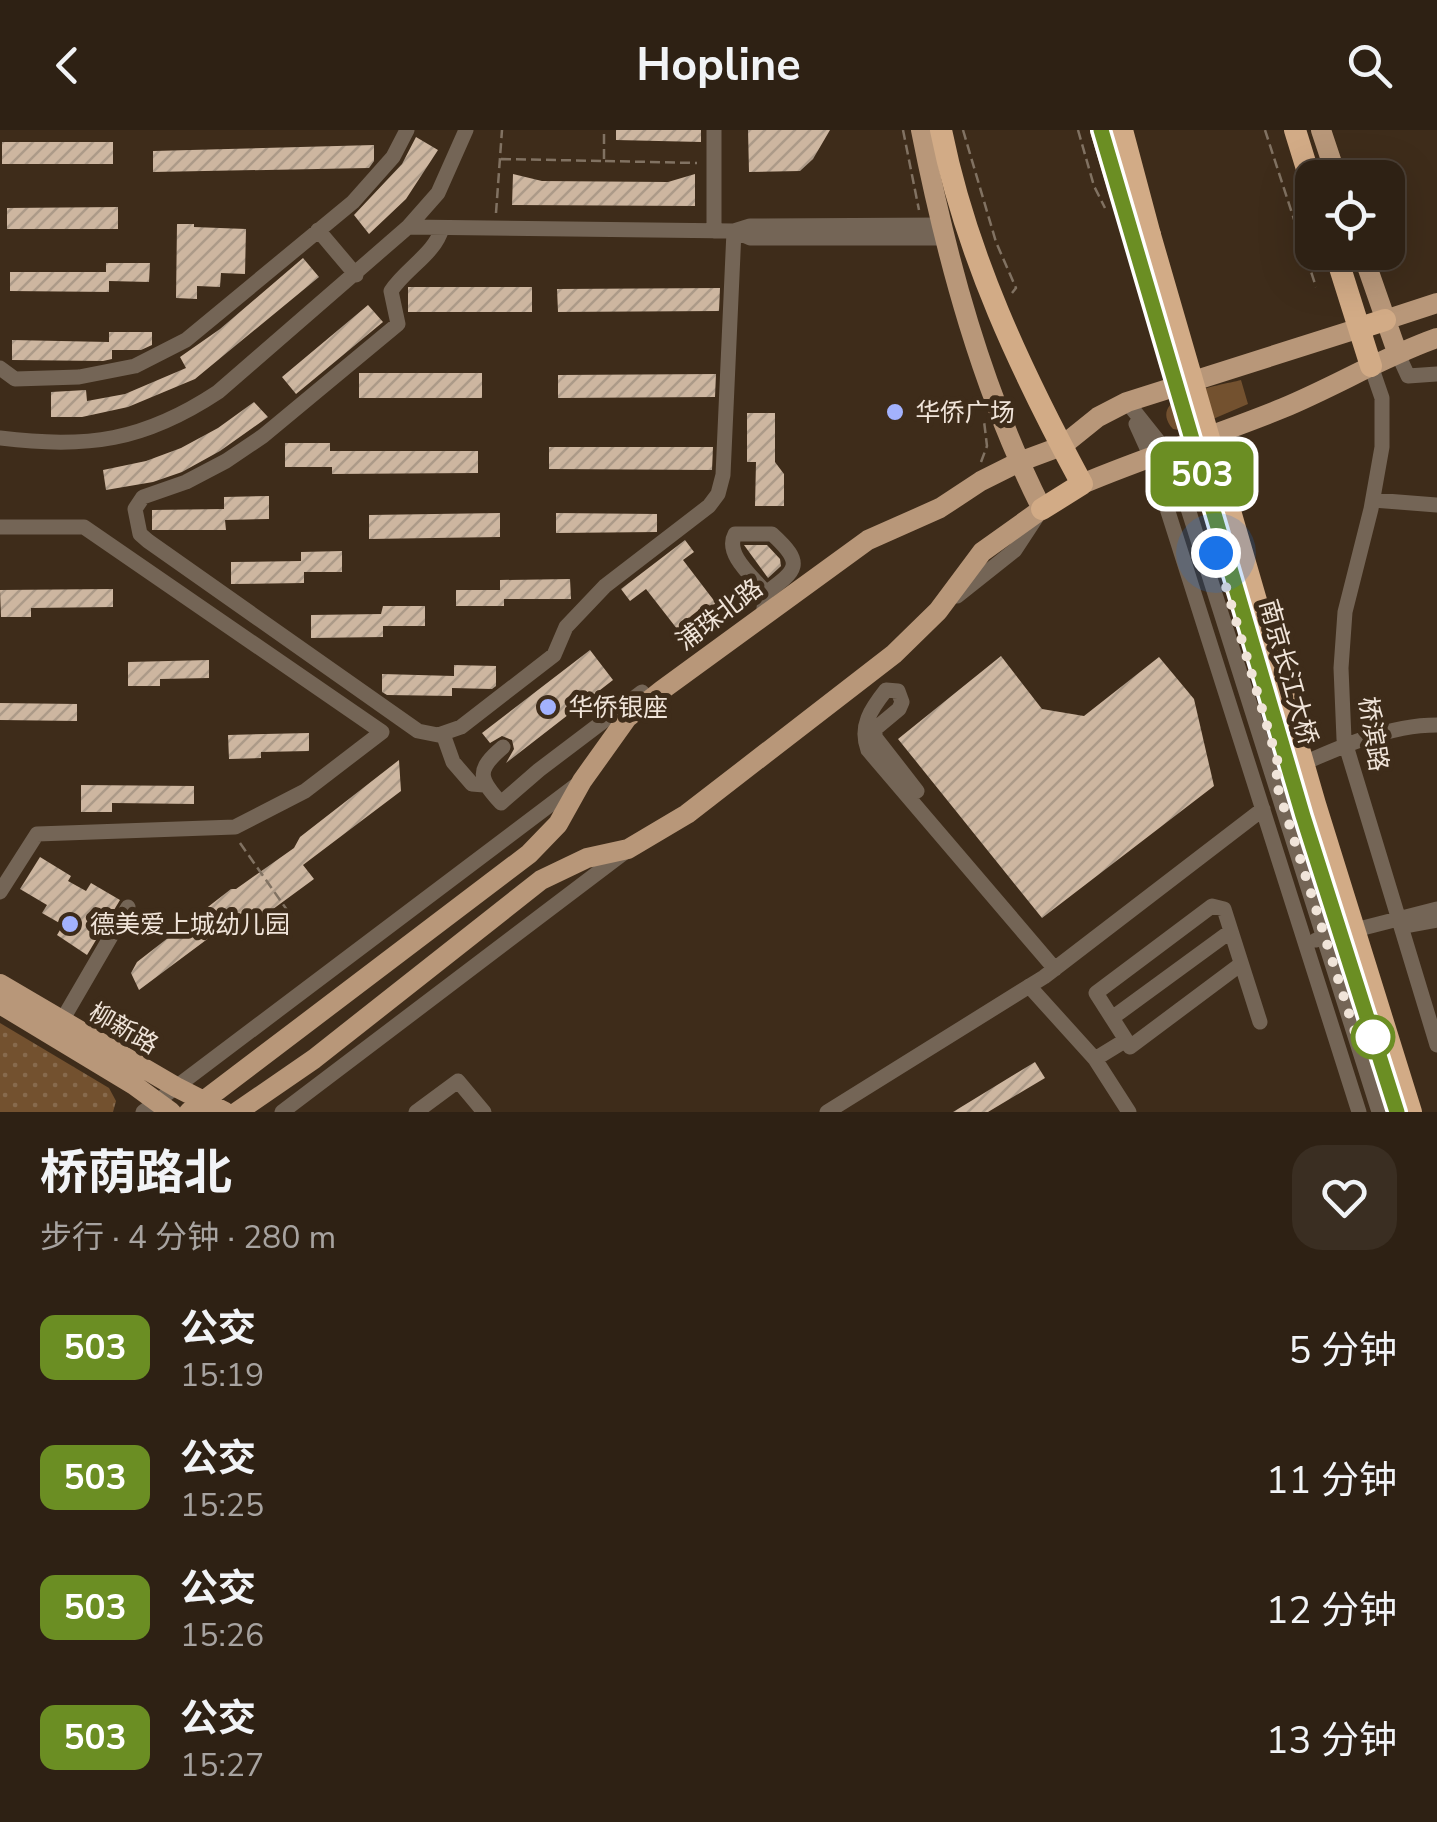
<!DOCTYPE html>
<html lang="zh">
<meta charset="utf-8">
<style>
:root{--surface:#2e2114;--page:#3a2e22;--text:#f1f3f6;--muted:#a7a3a0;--line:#493e34}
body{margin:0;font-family:"Nunito Sans","Noto Sans SC",sans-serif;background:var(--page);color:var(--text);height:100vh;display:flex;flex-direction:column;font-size:38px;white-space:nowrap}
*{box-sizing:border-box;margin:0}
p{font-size:32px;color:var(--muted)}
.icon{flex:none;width:55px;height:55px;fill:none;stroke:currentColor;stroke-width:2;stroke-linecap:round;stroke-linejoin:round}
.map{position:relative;height:982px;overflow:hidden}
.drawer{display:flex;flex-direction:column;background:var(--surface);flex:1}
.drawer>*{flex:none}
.badge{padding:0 20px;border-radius:15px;font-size:35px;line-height:65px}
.buttons{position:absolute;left:1295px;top:30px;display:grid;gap:20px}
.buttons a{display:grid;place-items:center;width:110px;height:110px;border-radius:20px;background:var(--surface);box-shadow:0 10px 40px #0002,0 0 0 2px var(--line);font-size:50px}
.you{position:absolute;width:50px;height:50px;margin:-25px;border:8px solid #fff;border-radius:50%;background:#1a73e8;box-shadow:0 0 0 15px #1a73e833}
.map>.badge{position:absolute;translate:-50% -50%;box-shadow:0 0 0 5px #fff}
.round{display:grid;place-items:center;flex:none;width:105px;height:105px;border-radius:30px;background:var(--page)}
.headline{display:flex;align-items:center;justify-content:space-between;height:170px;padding:0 40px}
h1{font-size:48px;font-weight:700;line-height:75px}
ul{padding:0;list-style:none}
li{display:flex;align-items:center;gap:30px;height:130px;padding:0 40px}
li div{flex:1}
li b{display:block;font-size:38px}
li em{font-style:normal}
li .badge{min-width:110px;font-weight:700;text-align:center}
header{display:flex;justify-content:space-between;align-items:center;height:130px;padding:0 40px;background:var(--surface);font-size:45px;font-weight:700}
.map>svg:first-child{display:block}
</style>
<header><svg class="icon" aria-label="back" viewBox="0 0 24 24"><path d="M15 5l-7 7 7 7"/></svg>Hopline<svg class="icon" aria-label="search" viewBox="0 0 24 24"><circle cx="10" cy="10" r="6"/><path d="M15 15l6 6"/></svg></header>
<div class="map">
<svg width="1437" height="982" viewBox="0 0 1437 982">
<defs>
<pattern id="park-dots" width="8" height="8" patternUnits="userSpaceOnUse" patternTransform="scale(2.5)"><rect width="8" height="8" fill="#73512f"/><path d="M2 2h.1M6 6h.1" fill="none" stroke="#876a4d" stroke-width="1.8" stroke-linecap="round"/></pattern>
<pattern id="building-hatch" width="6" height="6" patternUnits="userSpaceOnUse" patternTransform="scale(2.5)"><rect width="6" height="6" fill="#cdb6a0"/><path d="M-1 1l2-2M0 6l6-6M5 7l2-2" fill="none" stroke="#ac9a88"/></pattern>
</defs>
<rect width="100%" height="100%" fill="#3e2c1a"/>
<path fill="#73512f" d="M1241,250l7,24 -63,27 -12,-2c-29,-34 46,-43 68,-49z"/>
<path fill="url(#park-dots)" d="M0,893l109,65 7,13 -3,11h-113z"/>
<path fill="url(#building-hatch)" d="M616,0h85v12l-85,-2z
M748,0h82l-17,29 -13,12 -51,1z
M416,7l22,13 -32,49 -37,35 -15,-19 48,-51z
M2,12h111v22h-111z
M374,15v16l-5,7 -216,4v-21z
M513,44l29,7 126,1 27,-8v32l-183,-1z
M118,77v22h-111v-21z
M177,94h17v3l52,2 -1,45 -24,-1 -1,14 -23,-1v13l-21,-1z
M303,128l16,19 -124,102 -67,28 -46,10h-31v-25l35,-2 1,11 38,-7 61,-26 -6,-11 40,-28z
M106,133h44l-1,19 -40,-1v11l-99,-1v-19h96z
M408,157h124v25h-124z
M720,158l-1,23 -161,1 -1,-23z
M368,175l15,17 -87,72 -14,-17z
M109,202h43v13l-11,5h-29v9l-9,2 -91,-1v-20l97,2z
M359,243h123v25h-123z
M716,244l-1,23 -157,1v-23z
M254,272l14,15 -48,34 -38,21 -29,10 -47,8 -3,-20 43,-9 35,-13 37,-20z
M747,283h28v49l9,12v32h-29l1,-44h-9z
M285,313h45v8h148v22l-146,1v-7h-47z
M549,317h164l-1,23 -163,-1z
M269,366v23l-44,1 1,10h-74v-20l72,-1v-12z
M500,383v24l-131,2v-24z
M556,383l101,1v18l-101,1z
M685,410l9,12 -11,8 42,55 -37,28 -42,-54 -16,12 -9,-12z
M744,415h23l13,14 1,7 -13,12z
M342,421v21h-38v11l-73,1v-22l70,-1v-9z
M570,449l1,20h-67v7h-48v-16h44v-10z
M113,459v18l-82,1v9h-30l-1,-27z
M383,476h42v20h-42v11l-72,1v-23l70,-1z
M590,520l23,30 -107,83 8,-14 -2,-9 -10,-4 -12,7 -8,-10z
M1001,526l41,53 42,7 75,-59 35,42 20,87 -172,132 -144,-179z
M209,530v18l-49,1v7h-32v-24z
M454,535l42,1v20l-4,3 -40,-1v8l-65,-1 -5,-3v-18l72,2z
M0,573l77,1v17l-77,-1z
M309,603v18l-48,1v6l-32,1 -1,-24z
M399,630l2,31 -98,74 11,14 -60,44 -9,-12 -106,79 -8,-17 6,-11 94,-73h5l58,-41 6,-11z
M81,655l113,1v18l-82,-1v9h-31z
M40,727l31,19 -3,5 18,10 5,-8 29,17 -33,55 -30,-20 6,-10 -21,-12 5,-8 -27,-16z
M1035,932l10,16 -57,34h-35z"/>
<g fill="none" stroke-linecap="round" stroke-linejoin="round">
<path stroke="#817262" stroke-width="2.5" stroke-dasharray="10 5" stroke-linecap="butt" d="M903,0l16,80
M963,0l33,112 20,46 -4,5
M1078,0l16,56 11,22
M1265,0l51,157
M501,29l103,2v-31
M605,31l92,2
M496,83l6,-83
M981,332l6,-16 -3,-25
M240,713l47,67"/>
<path stroke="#746556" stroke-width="15" d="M408,97l326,4 16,-5 194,-1
M442,98c-7,26 -36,40 -51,63l7,33 -135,112 -37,25 -40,21 -43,15 -8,12 5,25 8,7 270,190 20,4 23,-8 93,-72 12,-28 39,-41 104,-80 9,-12 5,-19 11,-244
M318,100l38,45
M714,101v-101
M734,101l16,7h197
M1397,222l11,24 29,-2
M1371,236l11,32v49l-11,62 -26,103 -4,56 3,71 93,306
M0,238l15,11 64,-2 56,-11 51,-26 167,-138 40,-45 14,-27
M1127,272l39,49 18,45 195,616
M1136,294l14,31 209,657
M0,308c87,11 144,3 218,-46l190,-165 30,-34 28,-63
M1373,370l64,5
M0,397h84l298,205 -77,59 -70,36 -198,7 -37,58
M957,466l58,-46 21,-32
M763,486l3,-23c-13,-16 -42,-39 -31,-59h37c33,30 25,36 -6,59
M443,604l10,28 19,22 12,1
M503,617c-27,23 -25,31 -2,56l38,-33 103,-78
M1275,646c50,-22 106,-51 162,-51
M917,661l-42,-54v-8l24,-20 3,-7 -4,-11 -12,-1c-15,19 -27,36 -18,60l187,219
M1397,787l14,8 26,-5
M1316,810l121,-31
M1029,856l66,73 34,53
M1112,888l119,-87
M57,899l71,-122
M1126,910l4,7 111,-83
M1095,929l31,-19 -30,-47 116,-87 12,3 36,113
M143,982l432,-326
M282,982l343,-260
M416,982l42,-31 26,31
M827,982l217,-135 219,-168"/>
<path stroke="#b89779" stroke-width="20" d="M1321,0l16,48
M1362,122l35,100
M1385,190l52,-17
M1082,354c66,-28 135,-49 201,-76 53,-22 100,-51 154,-70
M0,854l176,103 49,25
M0,874l134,81 37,27
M189,982l340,-258 29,-30 24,-43 45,-63 35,-28 206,-150 72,-32 41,-27 38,-19 43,-16 36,-29 29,-15 233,-74
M237,982l77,-53 227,-179 46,-22 41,-9 59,-35 207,-160 44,-43 44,-59 60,-43c-60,-119 -95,-248 -121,-379"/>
<path stroke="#d2ab86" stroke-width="22" d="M941,0c25,125 81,243 141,354l-40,25
M1101,0l33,109
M1122,0l28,105
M1295,0l17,55
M1335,122l36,114
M1360,198l25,-8"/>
<path stroke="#817262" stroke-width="2.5" stroke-dasharray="10 5" stroke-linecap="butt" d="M1159,230l122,413"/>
<path stroke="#d2ab86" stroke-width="22" d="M1150,105l165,569 96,308
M1134,109l30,102"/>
</g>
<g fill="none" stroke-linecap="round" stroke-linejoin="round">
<defs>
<path id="line" d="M1101,0l202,686 94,296"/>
</defs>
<use href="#line" stroke="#fff" stroke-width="22"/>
<use href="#line" stroke="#6b8e23" stroke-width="15"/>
<path stroke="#f0e4d9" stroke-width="10" stroke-dasharray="0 18" d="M1216,423l65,220 -7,3 84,266 15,-5"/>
</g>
<g fill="#a3b2fd" stroke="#3e2c1a" stroke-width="4">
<circle cx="895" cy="282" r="10"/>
<circle cx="548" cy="577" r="10"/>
<circle cx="70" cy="794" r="10"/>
</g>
<circle fill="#fff" stroke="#6b8e23" stroke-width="5" cx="1373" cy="907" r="20"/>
<g text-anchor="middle" stroke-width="10" stroke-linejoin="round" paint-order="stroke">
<g font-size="25" fill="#f0e4d9" stroke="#3e2c1a" text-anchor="start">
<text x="915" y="291">华侨广场</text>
<text x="568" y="586">华侨银座</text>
<text x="90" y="803">德美爱上城幼儿园</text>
</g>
<g font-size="25" fill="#f0e4d9" stroke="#3e2c1a">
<text transform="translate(719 484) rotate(-37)" y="9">浦珠北路</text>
<text transform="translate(1289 542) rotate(74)" y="9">南京长江大桥</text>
<text transform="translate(1374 604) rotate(81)" y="9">桥滨路</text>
<text transform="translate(124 898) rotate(30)" y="9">柳新路</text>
</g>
</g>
</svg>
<div class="buttons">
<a><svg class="icon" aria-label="locate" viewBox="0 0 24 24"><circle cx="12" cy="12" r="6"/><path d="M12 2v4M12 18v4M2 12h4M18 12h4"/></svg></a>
</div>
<div class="you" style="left:1216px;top:423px"></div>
<b class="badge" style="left:1202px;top:344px;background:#6b8e23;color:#fff">503</b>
</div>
<section class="drawer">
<div class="headline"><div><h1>桥荫路北</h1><p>步行 · 4 分钟 · 280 m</p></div><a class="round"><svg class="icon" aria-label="heart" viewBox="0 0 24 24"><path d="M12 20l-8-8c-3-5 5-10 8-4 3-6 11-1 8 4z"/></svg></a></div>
<ul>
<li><span class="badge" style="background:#6b8e23;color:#fff">503</span><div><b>公交</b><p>15:19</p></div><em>5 分钟</em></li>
<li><span class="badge" style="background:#6b8e23;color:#fff">503</span><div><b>公交</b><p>15:25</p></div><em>11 分钟</em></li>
<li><span class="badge" style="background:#6b8e23;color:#fff">503</span><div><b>公交</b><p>15:26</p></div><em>12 分钟</em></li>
<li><span class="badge" style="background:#6b8e23;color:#fff">503</span><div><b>公交</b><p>15:27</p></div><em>13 分钟</em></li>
</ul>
</section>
